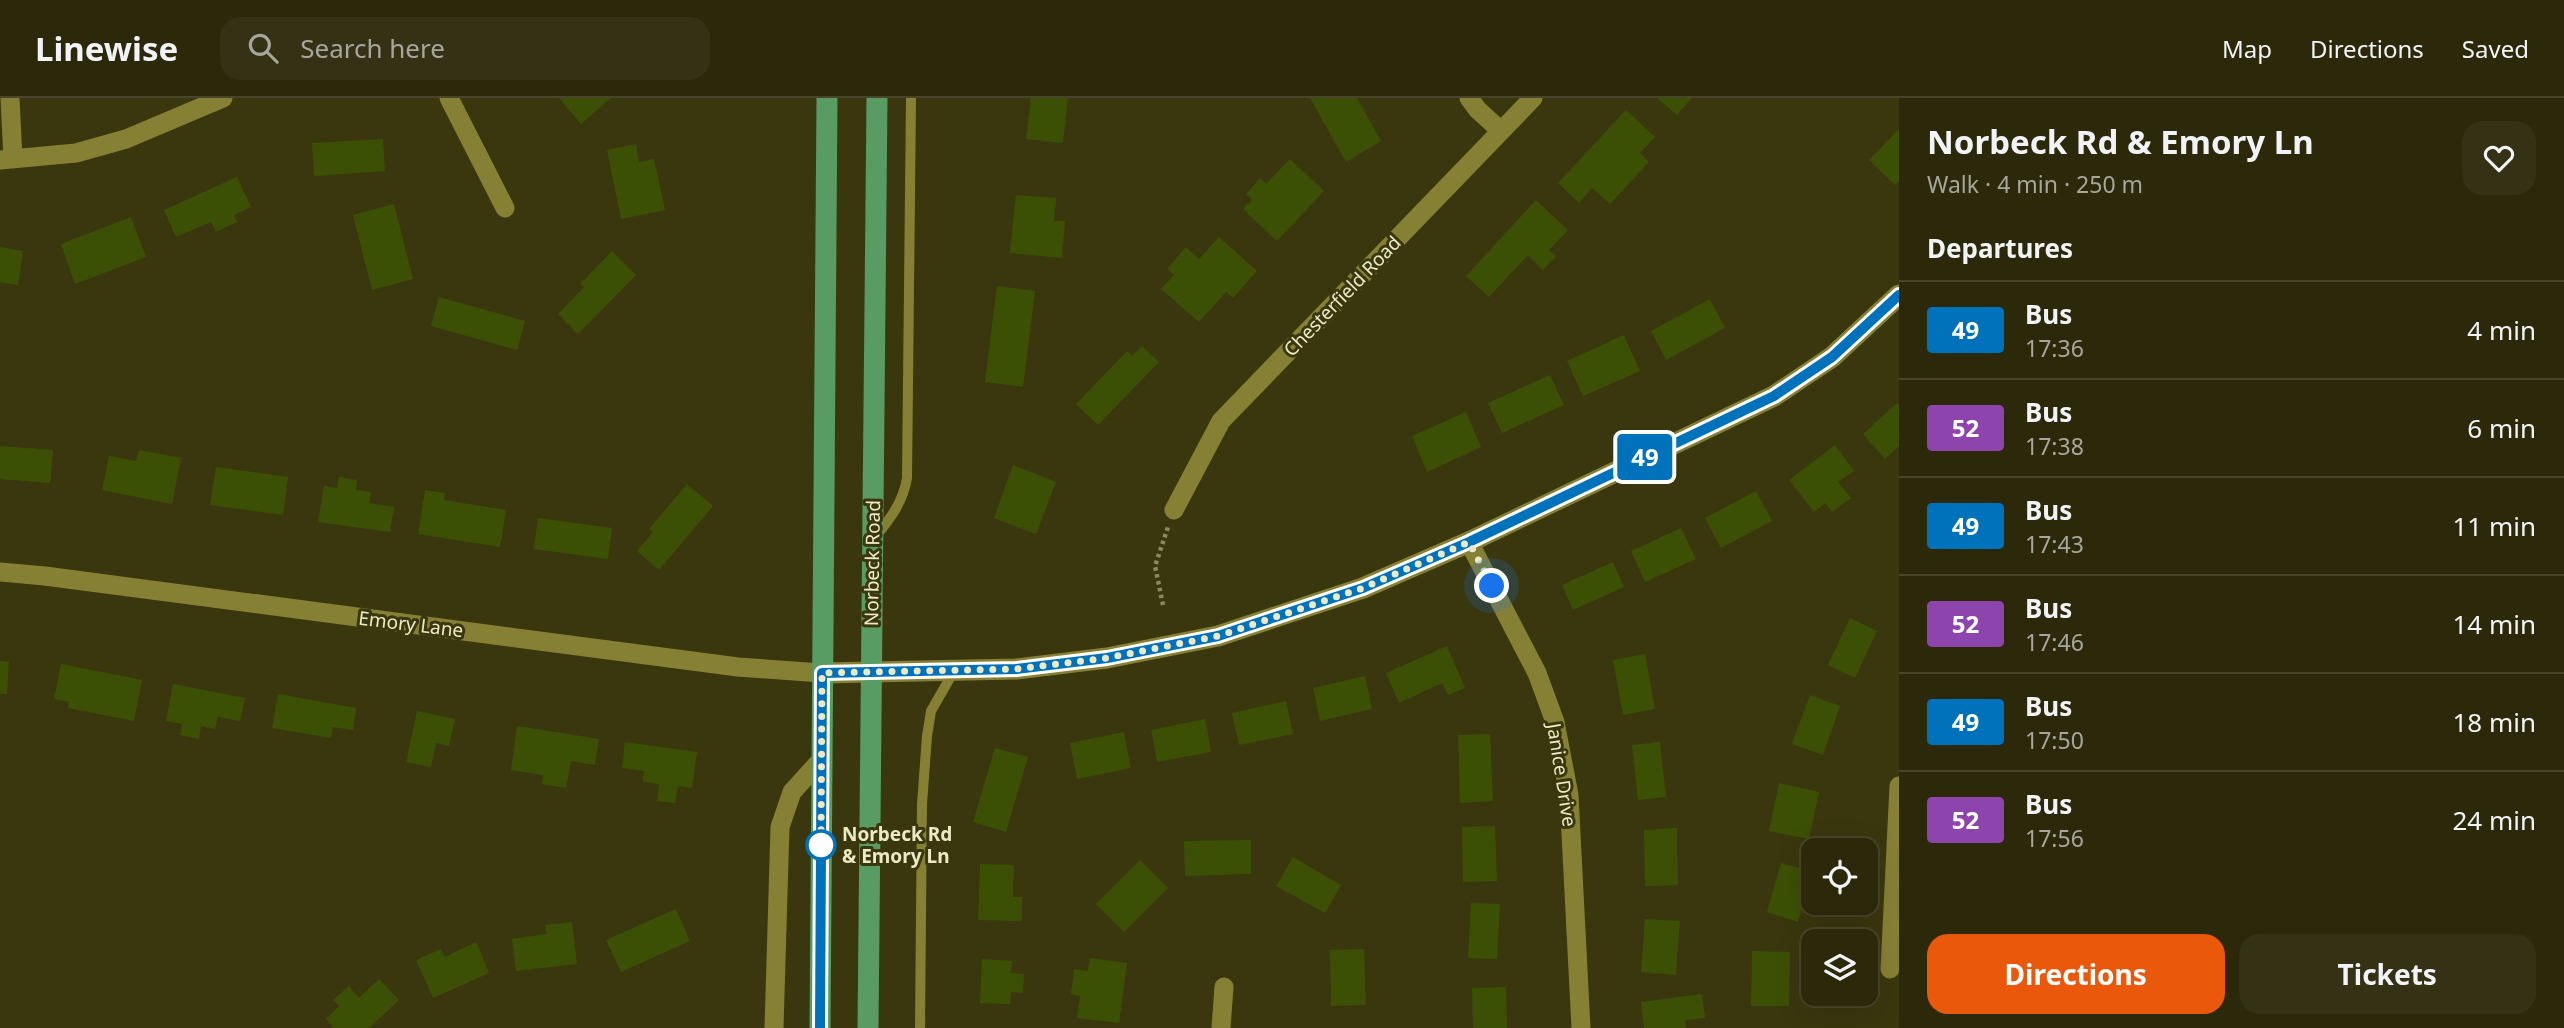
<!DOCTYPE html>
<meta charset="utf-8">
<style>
:root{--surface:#2c290b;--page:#343114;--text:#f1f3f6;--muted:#a6a69d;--line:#48452c;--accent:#ea580c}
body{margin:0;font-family:"Noto Sans",sans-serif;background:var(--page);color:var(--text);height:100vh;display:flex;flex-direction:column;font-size:26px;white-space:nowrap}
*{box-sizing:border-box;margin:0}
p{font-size:23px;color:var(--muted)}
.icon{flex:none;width:38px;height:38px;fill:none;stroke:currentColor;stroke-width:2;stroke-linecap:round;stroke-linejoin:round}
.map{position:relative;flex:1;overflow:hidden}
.sheet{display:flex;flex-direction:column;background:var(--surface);width:665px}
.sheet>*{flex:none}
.badge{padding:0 14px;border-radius:5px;font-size:24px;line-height:46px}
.tools{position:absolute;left:1801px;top:740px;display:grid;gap:14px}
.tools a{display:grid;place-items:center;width:77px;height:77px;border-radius:14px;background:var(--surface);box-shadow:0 7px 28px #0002,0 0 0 2px var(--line);font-size:35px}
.you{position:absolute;width:35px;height:35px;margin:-18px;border:5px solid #fff;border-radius:50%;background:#1a73e8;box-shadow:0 0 0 10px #1a73e833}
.map>.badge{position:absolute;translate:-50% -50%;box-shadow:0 0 0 4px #fff}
h2{padding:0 28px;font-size:26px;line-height:63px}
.round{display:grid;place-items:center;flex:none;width:74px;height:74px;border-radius:21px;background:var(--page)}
.overview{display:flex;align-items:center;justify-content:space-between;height:119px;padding:0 28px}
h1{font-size:33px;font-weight:700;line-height:52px}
.button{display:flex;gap:14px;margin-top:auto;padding:14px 28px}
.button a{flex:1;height:80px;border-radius:21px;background:var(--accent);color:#fff;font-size:28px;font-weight:700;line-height:80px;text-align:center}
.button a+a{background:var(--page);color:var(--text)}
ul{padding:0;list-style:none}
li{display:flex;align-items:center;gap:21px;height:98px;padding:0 28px;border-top:2px solid var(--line)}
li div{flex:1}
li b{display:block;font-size:26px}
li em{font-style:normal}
li .badge{min-width:77px;font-weight:700;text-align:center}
header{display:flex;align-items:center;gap:42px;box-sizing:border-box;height:98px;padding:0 35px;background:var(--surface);border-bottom:2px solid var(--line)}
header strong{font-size:33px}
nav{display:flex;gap:38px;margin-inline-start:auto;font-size:24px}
.search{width:490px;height:63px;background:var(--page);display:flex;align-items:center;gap:18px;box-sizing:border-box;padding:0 24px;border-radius:21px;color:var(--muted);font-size:26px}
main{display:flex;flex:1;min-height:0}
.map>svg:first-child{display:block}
</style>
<header>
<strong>Linewise</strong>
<div class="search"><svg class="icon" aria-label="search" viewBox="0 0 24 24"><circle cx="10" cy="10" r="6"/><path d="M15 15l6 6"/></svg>Search here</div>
<nav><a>Map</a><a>Directions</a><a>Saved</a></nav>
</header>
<main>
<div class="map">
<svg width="1899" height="930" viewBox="0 0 1899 930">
<rect width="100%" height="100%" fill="#3a370f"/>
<path fill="#3c5005" d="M559,0h52l-30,26z
M1031,0h37l-5,45 -37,-4z
M1310,0h47l24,43 -35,21z
M1657,0h35l-15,17z
M1626,12l29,27 -15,16 9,9 -39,42 -18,-16 -13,15 -21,-20z
M1899,31v52l-4,4 -26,-25z
M383,41l2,32 -71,5 -2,-33z
M636,46l3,18 15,-3 11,51 -44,9 -14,-69z
M1290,61l34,32 -47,50 -34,-32 9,-9 -6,-6 14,-16 6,6z
M237,79l14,30 -17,8 3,7 -21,10 -5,-10 -35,15 -12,-27z
M1016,97l40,3 -2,23h11l-3,37 -52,-5z
M1536,102l32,30 -19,20 7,6 -13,14 -15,-15 -39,42 -23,-21z
M394,106l19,75 -41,11 -19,-75z
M131,119l15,40 -71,27 -14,-40z
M1219,139l38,34 -24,27 -7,-6 -27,30 -38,-33 13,-14 -7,-6 19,-22 13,12z
M0,149l23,4 -5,34 -18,-3z
M612,153l24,24 -58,59 -20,-20 26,-27 -4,-3z
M997,188l38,5 -12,96 -38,-5z
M439,199l86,24 -8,29 -86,-24z
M1710,201l15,29 -59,32 -15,-29z
M1624,237l16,36 -57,25 -16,-35z
M1142,248l17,16 -61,63 -22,-21 51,-53 5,5z
M1550,277l14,30 -62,28 -14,-30z
M1897,305l2,2v41l-14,13 -22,-25z
M1466,314l15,35 -54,25 -15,-36z
M1835,347l19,26 -16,11 13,16 -19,14 -7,-9 -11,9 -25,-32z
M0,348l53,4 -3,33 -50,-4z
M139,352l42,8 -9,46 -70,-14 7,-34 27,5z
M1013,367l43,17 -20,52 -42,-16z
M216,369l72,10 -5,38 -73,-10z
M339,379l18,3 -1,10 15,2 -2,11 25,4 -4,25 -72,-10 6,-36 13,2z
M687,386l26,22 -54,64 -22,-19 16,-19 -4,-3z
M425,392l20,3 -1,7 62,10 -6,37 -82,-13z
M1756,393l16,30 -51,27 -16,-30z
M538,420l74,10 -4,31 -74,-10z
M1681,430l15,31 -51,23 -14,-31z
M1613,464l11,25 -51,23 -11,-25z
M1850,520l27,13 -22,47 -27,-13z
M1447,548l18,42 -17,7 -6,-12 -43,20 -13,-30z
M1645,556l10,55 -32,6 -10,-55z
M0,563l9,1 -2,32h-7z
M61,566l81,16 -8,41 -66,-13 1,-6 -15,-3z
M1365,578l7,33 -52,12 -7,-33z
M173,586l72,14 -5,23 -22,-4 -3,12 -14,-3 -2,13 -19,-4 2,-11 -16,-3z
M278,596l78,14 -3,22 -20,-3 -2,11 -59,-10z
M1810,597l30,11 -17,49 -31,-11z
M1286,603l7,33 -54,11 -7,-32z
M417,613l38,8 -6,27 -13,-3 -5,24 -25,-5z
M1205,621l6,33 -54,10 -6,-32z
M517,628l82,13 -4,26 -24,-4 -5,27 -24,-4 1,-9 -32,-5z
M1124,634l7,36 -54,11 -7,-36z
M1490,636l3,67 -33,2 -2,-68z
M625,644l72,10 -5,36 -14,-2 -3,17 -18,-2 2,-17 -16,-2 1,-11 -22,-3z
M1660,644l6,55 -28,3 -6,-55z
M995,650l33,9 -22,75 -33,-10z
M1779,685l40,9 -10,47 -40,-8z
M1495,728l2,55 -34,1 -1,-55z
M1677,730l1,57 -33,1 -1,-56z
M1251,742v34l-66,2 -1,-35z
M1293,759l48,28 -16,28 -49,-27z
M1140,762l28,28 -44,44 -28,-28z
M1781,765l32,9 -15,50 -31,-10z
M980,766l34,1 -1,32h9v24l-44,-1z
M1471,805l29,1 -3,55 -29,-1z
M676,811l14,32 -69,31 -15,-32z
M1645,821l35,2 -4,54 -35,-3z
M572,824l5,42 -61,7 -4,-32 35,-5 -2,-9z
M476,844l13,31 -56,25 -17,-38 25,-11 4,8z
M1364,851l2,56 -35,1 -1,-56z
M1752,853l38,1 -1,54h-38z
M1090,860l37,5 -8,60 -42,-5 3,-22 -9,-2 3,-25 14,2z
M982,861l30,2 -1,12 13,1 -1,19 -12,-1 -1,12 -30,-1z
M379,881l20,21 -30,28h-35l-8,-9 13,-13 -6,-6 16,-14 10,12z
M1506,889l1,41h-34l-1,-40z
M1702,896l3,24 -20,2 1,8h-42l-3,-26z"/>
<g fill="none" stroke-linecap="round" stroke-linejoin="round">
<path stroke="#8b8861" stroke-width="4.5" stroke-dasharray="3.5 3.5" stroke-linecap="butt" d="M1163,507l-8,-39 13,-39"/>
<path stroke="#868034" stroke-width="10" d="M875,439c16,-19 28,-35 32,-59l4,-380
M920,930l2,-224 5,-68 4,-25 23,-40"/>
<path stroke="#868034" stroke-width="19" d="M10,0l3,61
M449,0l56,110
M1469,0l9,12 23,21
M0,62l76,-7 50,-14 97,-41
M1174,412l47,-89 312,-323
M1469,444l68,131 18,49 14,73 12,233
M0,474l45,4 693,91 84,6
M1890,871l9,-183
M774,930l6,-201 12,-35 29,-32
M1221,930l3,-41"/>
<path stroke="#868034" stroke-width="21" d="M822,575l194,-4 91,-11 111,-22 145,-48 106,-46 305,-146 58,-39 67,-62"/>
<path stroke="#589b63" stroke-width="21" d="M820,930l7,-930
M868,930l9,-930"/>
</g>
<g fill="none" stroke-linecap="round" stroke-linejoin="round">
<defs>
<path id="line" d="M820,930l2,-355 194,-4 91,-11 111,-22 145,-48 106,-46 305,-146 58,-39 67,-62"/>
</defs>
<use href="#line" stroke="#fff" stroke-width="16"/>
<use href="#line" stroke="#0072bc" stroke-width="10"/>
<path stroke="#eceac5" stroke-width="7" stroke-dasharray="0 12.6" d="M821,747v5l1,-177 194,-4 91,-11 111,-22 145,-48 106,-46 23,44"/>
</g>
<circle fill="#fff" stroke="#0072bc" stroke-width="3.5" cx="821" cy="747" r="14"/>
<g text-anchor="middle" stroke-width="6" stroke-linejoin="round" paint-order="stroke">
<g font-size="19" fill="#eceac5" stroke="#3a370f">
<text transform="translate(1342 198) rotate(-46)" y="7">Chesterfield Road</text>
<text transform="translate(872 465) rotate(-89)" y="7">Norbeck Road</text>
<text transform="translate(411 526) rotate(7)" y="7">Emory Lane</text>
<text transform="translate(1562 677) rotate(81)" y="7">Janice Drive</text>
</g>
<g font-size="19" font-weight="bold" fill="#eceac5" stroke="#3a370f" text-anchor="start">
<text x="842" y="743">Norbeck Rd<tspan x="842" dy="22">&amp; Emory Ln</tspan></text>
</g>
</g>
</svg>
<div class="tools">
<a><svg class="icon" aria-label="locate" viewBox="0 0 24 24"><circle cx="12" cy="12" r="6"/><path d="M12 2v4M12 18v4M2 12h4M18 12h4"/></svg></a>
<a><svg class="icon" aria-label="layers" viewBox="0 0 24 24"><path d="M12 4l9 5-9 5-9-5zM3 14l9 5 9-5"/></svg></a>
</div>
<div class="you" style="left:1492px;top:488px"></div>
<b class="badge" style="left:1645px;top:359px;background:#0072bc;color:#fff">49</b>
</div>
<section class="sheet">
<div class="overview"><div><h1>Norbeck Rd &amp; Emory Ln</h1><p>Walk · 4 min · 250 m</p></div><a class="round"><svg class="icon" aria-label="heart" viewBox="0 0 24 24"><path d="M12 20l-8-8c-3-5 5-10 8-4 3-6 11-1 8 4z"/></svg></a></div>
<h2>Departures</h2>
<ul>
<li><span class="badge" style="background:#0072bc;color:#fff">49</span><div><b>Bus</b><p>17:36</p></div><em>4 min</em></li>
<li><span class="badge" style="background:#8e44ad;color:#fff">52</span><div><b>Bus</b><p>17:38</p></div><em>6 min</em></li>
<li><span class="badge" style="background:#0072bc;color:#fff">49</span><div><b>Bus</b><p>17:43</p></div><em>11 min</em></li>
<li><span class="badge" style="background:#8e44ad;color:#fff">52</span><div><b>Bus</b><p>17:46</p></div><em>14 min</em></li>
<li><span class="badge" style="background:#0072bc;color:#fff">49</span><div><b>Bus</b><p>17:50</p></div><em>18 min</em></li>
<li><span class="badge" style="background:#8e44ad;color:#fff">52</span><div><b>Bus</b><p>17:56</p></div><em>24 min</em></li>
</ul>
<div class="button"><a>Directions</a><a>Tickets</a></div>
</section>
</main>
